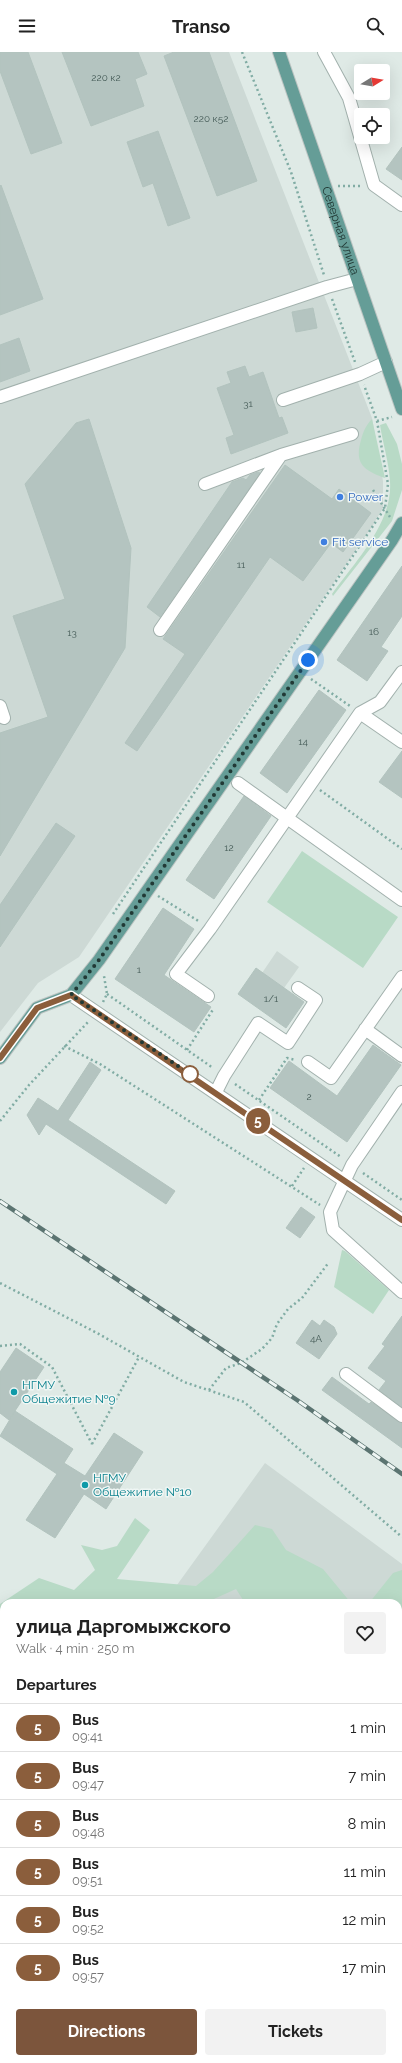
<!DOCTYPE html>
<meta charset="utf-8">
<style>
:root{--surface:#fff;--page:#f2f2f2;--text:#222;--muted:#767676;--line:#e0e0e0;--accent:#7c553c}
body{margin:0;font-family:Raleway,sans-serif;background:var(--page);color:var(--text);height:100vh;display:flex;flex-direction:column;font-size:15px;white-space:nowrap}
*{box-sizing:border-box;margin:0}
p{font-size:13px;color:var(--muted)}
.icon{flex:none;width:22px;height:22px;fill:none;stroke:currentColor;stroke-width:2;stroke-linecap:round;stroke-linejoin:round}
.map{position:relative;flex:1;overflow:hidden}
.sheet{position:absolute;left:0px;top:1547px;width:402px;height:464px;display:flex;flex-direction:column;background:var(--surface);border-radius:12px 12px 0 0;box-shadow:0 4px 16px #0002}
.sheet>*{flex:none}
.badge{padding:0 8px;border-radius:13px;font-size:14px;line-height:26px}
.needle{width:26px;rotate:79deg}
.tools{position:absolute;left:354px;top:12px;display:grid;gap:8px}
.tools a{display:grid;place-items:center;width:36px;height:36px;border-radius:4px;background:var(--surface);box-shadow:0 4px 16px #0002;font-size:20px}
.you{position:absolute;width:20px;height:20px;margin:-10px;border:3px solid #fff;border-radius:50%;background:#1a73e8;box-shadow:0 0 0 6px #1a73e833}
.map>.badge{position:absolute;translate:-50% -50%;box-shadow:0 0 0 2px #fff}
h2{padding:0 16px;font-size:15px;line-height:36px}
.round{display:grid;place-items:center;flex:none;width:42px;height:42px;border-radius:4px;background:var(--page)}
.headline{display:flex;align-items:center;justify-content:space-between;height:68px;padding:0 16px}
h1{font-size:19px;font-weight:700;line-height:30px}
.button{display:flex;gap:8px;margin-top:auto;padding:8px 16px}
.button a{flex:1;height:46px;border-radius:4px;background:var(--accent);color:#fff;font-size:16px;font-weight:700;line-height:46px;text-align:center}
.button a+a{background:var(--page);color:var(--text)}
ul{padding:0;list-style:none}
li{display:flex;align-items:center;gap:12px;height:48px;padding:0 16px;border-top:1px solid var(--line)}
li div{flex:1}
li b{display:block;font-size:15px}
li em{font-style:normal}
li .badge{min-width:44px;font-weight:700;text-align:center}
header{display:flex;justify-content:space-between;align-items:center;height:52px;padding:0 16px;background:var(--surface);font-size:18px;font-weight:700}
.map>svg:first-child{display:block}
</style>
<header><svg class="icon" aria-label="menu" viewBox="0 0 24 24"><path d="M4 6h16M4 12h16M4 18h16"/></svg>Transo<svg class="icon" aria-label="search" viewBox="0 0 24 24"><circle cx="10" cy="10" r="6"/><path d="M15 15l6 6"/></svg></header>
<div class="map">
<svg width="402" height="2011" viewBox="0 0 402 2011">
<rect width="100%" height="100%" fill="#dfeae6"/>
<path fill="#cdd9d5" d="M0,0h229l143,366 11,63v27l-10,17 -294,432 -41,26 -38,49z
M277,899l22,16 -15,21 -22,-15z
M265,1411l137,101v499h-402v-234l4,-5v235h394v-456h-234z"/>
<path fill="#b8dac6" d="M372,367l13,59c-21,-8 -31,-14 -24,-38 2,-8 5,-15 11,-21z
M386,371l11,21 5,20v26l-10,31 -59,75 -1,-2c22,-31 61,-71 58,-112 -1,-19 -7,-38 -10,-57z
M302,799l96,66 -35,51 -96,-66z
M342,1198l3,1 44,39 -16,24 -39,-27z
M135,1466l15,12 -33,49 79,7 17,-14 42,-47 17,4 14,21 37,19 28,34h-106l-9,-14 -31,14h-201v74l-4,-6v-67l39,-26 35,12 21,-20 -14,-25 21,5 15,-4z
M402,1518v245l-4,-3v-209h-29l24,-30z
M0,1706l4,2v236l-4,-2z
M402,1796v215h-292l-6,-4h294v-202z"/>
<path fill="#b4c4c0" stroke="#b2c3be" d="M0,0h28l34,91 -31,11 -31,-83z
M62,0h76l9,22 -12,5 9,27 -53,20z
M174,0h35l48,129 -40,15 -53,-140z
M158,79l32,87 -22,8 -15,-43 -10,4 -16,-45z
M402,95v33l-16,-11z
M1,133l42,114 -43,16v-129z
M313,256l4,20 -21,4 -4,-20z
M19,286l11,33 -30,11v-37z
M245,314l4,11 14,-5 16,46 3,-1 6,16 -57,21 -5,-16 8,-3 -17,-47 14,-5 -4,-11z
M89,367l42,129 -6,100 -125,208v-123l48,-16 -35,-101 52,-17 -40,-115 51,-61z
M285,413l47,34 7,-10 32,24 -28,39 -12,-9 -28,38 -33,-24 -133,194 -12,-8 60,-89 -22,-15z
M258,420l2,1 -100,144 -13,-10 85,-125 11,-4 3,2 4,-5z
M402,514v50l-21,31 7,4 -21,30 -30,-21z
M319,638l27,20 -59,83 -27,-20z
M402,699v47l-23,-16z
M244,744l27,20 -57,83 -28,-19z
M56,771l19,13 -75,111v-42z
M163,856l31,21 -30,46 47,32 -17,25 -79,-53z
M256,916l48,34 -18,26 -48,-34z
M373,993l28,20 -54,77 -77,-54 19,-27 48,35z
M90,1010l11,8 -33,50 107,71 -9,13 -120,-80 -7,11 -12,-20 11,-17 20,13z
M301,1155l14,10 -15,21 -14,-10z
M402,1264v91l-23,-17 7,-9 -18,-13 17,-22 -3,-2z
M312,1268l8,6 4,-6 10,7 3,7 -18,25 -23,-16z
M16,1296l28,19 -35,53 -9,-7v-41z
M332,1325l37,27 2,-2 31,21v25l-80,-58z
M15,1359l58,38 -9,14 21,13 29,-43 29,19 -37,57 -22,-15 -29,44 -29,-18 31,-46 -57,-38z"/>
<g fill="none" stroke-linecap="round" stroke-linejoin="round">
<defs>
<path id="minor" d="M324,0l25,46 25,87 28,20
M0,345l327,-110 30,-8
M283,348l77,-26 26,-12
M205,432l76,-29
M160,578l121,-175 71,-21
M0,654l4,12
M360,661l42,29
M238,731l164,117
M71,943l331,225
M208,944l-32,-22 34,-45 150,-216 20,-11 22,-30
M365,977l37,27
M308,1010l23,16 71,-101
M216,1040l8,-16 34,-53 30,20 28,-43 -18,-12
M402,1040l-50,73 -22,47 3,18 69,62
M346,1322l56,42
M0,1688l4,3
M0,1774l4,3
M398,1957l4,3
M0,1969l4,3
M56,2007l5,4
M119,2011l3,-4"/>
<g id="major">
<path id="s1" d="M279,0l123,357"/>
<path d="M0,1006l37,-50 34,-13 28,-35 293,-420 10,-17"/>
</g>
</defs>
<use href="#minor" stroke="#a2b1ad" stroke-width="14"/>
<use href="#major" stroke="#bcc4c2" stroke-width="14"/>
<path stroke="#81aca4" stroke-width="2.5" stroke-dasharray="2 3" stroke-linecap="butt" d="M242,0l49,120 33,103
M338,134h23
M332,247l23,63
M377,369l15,-4
M373,438l17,27
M311,627l39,27
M320,738l82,59
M158,844l42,26
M113,862l272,-406 3,-24 -11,-63 -13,-36
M107,942l106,74
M103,950l4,-8 -3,-18
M64,994l36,18 220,141
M187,998l27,-42
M235,1032l106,73
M259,1048l28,-42 9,2
M0,1069l29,-36 59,-63
M363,1121l39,27
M292,1134l12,-18
M0,1231l97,50 87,49 60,20 158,135
M0,1294l20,-2 32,23 40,77
M209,1338l17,-22 15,-5 21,-14 10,-11 5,-14 11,-15 14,-11 27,-36
M92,1392l47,-87
M0,1819l4,-6
M0,1889l4,-1
M0,1897l4,3
M402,1977v11
M191,2007l8,4
M340,2007l4,4"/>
<use href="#minor" stroke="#fff" stroke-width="12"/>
<use href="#major" stroke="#659d97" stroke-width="12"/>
<defs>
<path id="rail" d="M0,1149l297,199 105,74"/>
</defs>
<use href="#rail" stroke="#5b7471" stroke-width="4.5"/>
<use href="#rail" stroke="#eff6f4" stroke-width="3" stroke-dasharray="9" stroke-linecap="butt"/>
</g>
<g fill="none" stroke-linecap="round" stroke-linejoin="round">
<defs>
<path id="line" d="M0,1006l37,-50 34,-13 331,225"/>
</defs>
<use href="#line" stroke="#fff" stroke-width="9"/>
<use href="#line" stroke="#8b5e3c" stroke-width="6"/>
<path stroke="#213935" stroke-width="4" stroke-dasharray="0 7.2" d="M190,1022l-119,-79 28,-35 209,-300"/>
</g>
<g fill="#3f7fe0" stroke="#eff6f4" stroke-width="1.5">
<circle cx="340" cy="445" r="4"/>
<circle cx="324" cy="490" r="4"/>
</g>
<circle fill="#fff" stroke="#8b5e3c" stroke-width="2" cx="190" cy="1022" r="8"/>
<g fill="#0f9aa8" stroke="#eff6f4" stroke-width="1.5">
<circle cx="14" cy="1340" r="4"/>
<circle cx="85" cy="1433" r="4"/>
</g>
<g text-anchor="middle" stroke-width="3" stroke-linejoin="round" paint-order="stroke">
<g font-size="10" fill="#465c58">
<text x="106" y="29">220 к2</text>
<text x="211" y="70">220 к52</text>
<text x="248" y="355">31</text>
<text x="241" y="516">11</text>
<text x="374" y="583">16</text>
<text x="72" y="584">13</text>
<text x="303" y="693">14</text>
<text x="229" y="799">12</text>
<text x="139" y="921">1</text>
<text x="271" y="950">1/1</text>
<text x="309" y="1048">2</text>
<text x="316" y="1290">4А</text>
</g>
<g font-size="12" fill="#213935" stroke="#eff6f4">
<text dy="4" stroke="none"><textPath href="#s1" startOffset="189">Северная улица</textPath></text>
</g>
<g font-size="12" fill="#366cbe" stroke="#eff6f4" text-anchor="start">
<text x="348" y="449">Power</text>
<text x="332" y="494">Fit service</text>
</g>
<g font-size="12" fill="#0d838f" stroke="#eff6f4" text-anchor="start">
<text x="22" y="1337">НГМУ<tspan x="22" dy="14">Общежитие №9</tspan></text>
<text x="93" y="1430">НГМУ<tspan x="93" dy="14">Общежитие №10</tspan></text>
</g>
</g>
</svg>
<div class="tools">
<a><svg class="needle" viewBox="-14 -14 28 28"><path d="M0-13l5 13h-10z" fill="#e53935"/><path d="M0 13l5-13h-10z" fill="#767676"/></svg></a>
<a><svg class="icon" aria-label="locate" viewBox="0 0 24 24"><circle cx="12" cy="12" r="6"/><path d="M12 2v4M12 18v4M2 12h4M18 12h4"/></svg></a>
</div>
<div class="you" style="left:308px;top:608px"></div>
<b class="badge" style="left:258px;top:1069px;background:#8b5e3c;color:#fff">5</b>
<section class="sheet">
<div class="headline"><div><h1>улица Даргомыжского</h1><p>Walk · 4 min · 250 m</p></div><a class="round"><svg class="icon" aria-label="heart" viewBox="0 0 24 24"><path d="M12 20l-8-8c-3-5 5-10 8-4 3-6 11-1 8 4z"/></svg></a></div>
<h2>Departures</h2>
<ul>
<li><span class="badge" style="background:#8b5e3c;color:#fff">5</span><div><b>Bus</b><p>09:41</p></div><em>1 min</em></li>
<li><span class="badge" style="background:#8b5e3c;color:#fff">5</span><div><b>Bus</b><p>09:47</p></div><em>7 min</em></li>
<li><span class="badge" style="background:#8b5e3c;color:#fff">5</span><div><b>Bus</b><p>09:48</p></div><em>8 min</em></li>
<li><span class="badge" style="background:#8b5e3c;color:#fff">5</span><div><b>Bus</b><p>09:51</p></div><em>11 min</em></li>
<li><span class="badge" style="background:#8b5e3c;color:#fff">5</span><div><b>Bus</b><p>09:52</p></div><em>12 min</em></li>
<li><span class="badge" style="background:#8b5e3c;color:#fff">5</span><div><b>Bus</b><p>09:57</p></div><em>17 min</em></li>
</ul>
<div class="button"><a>Directions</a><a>Tickets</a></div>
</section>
</div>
